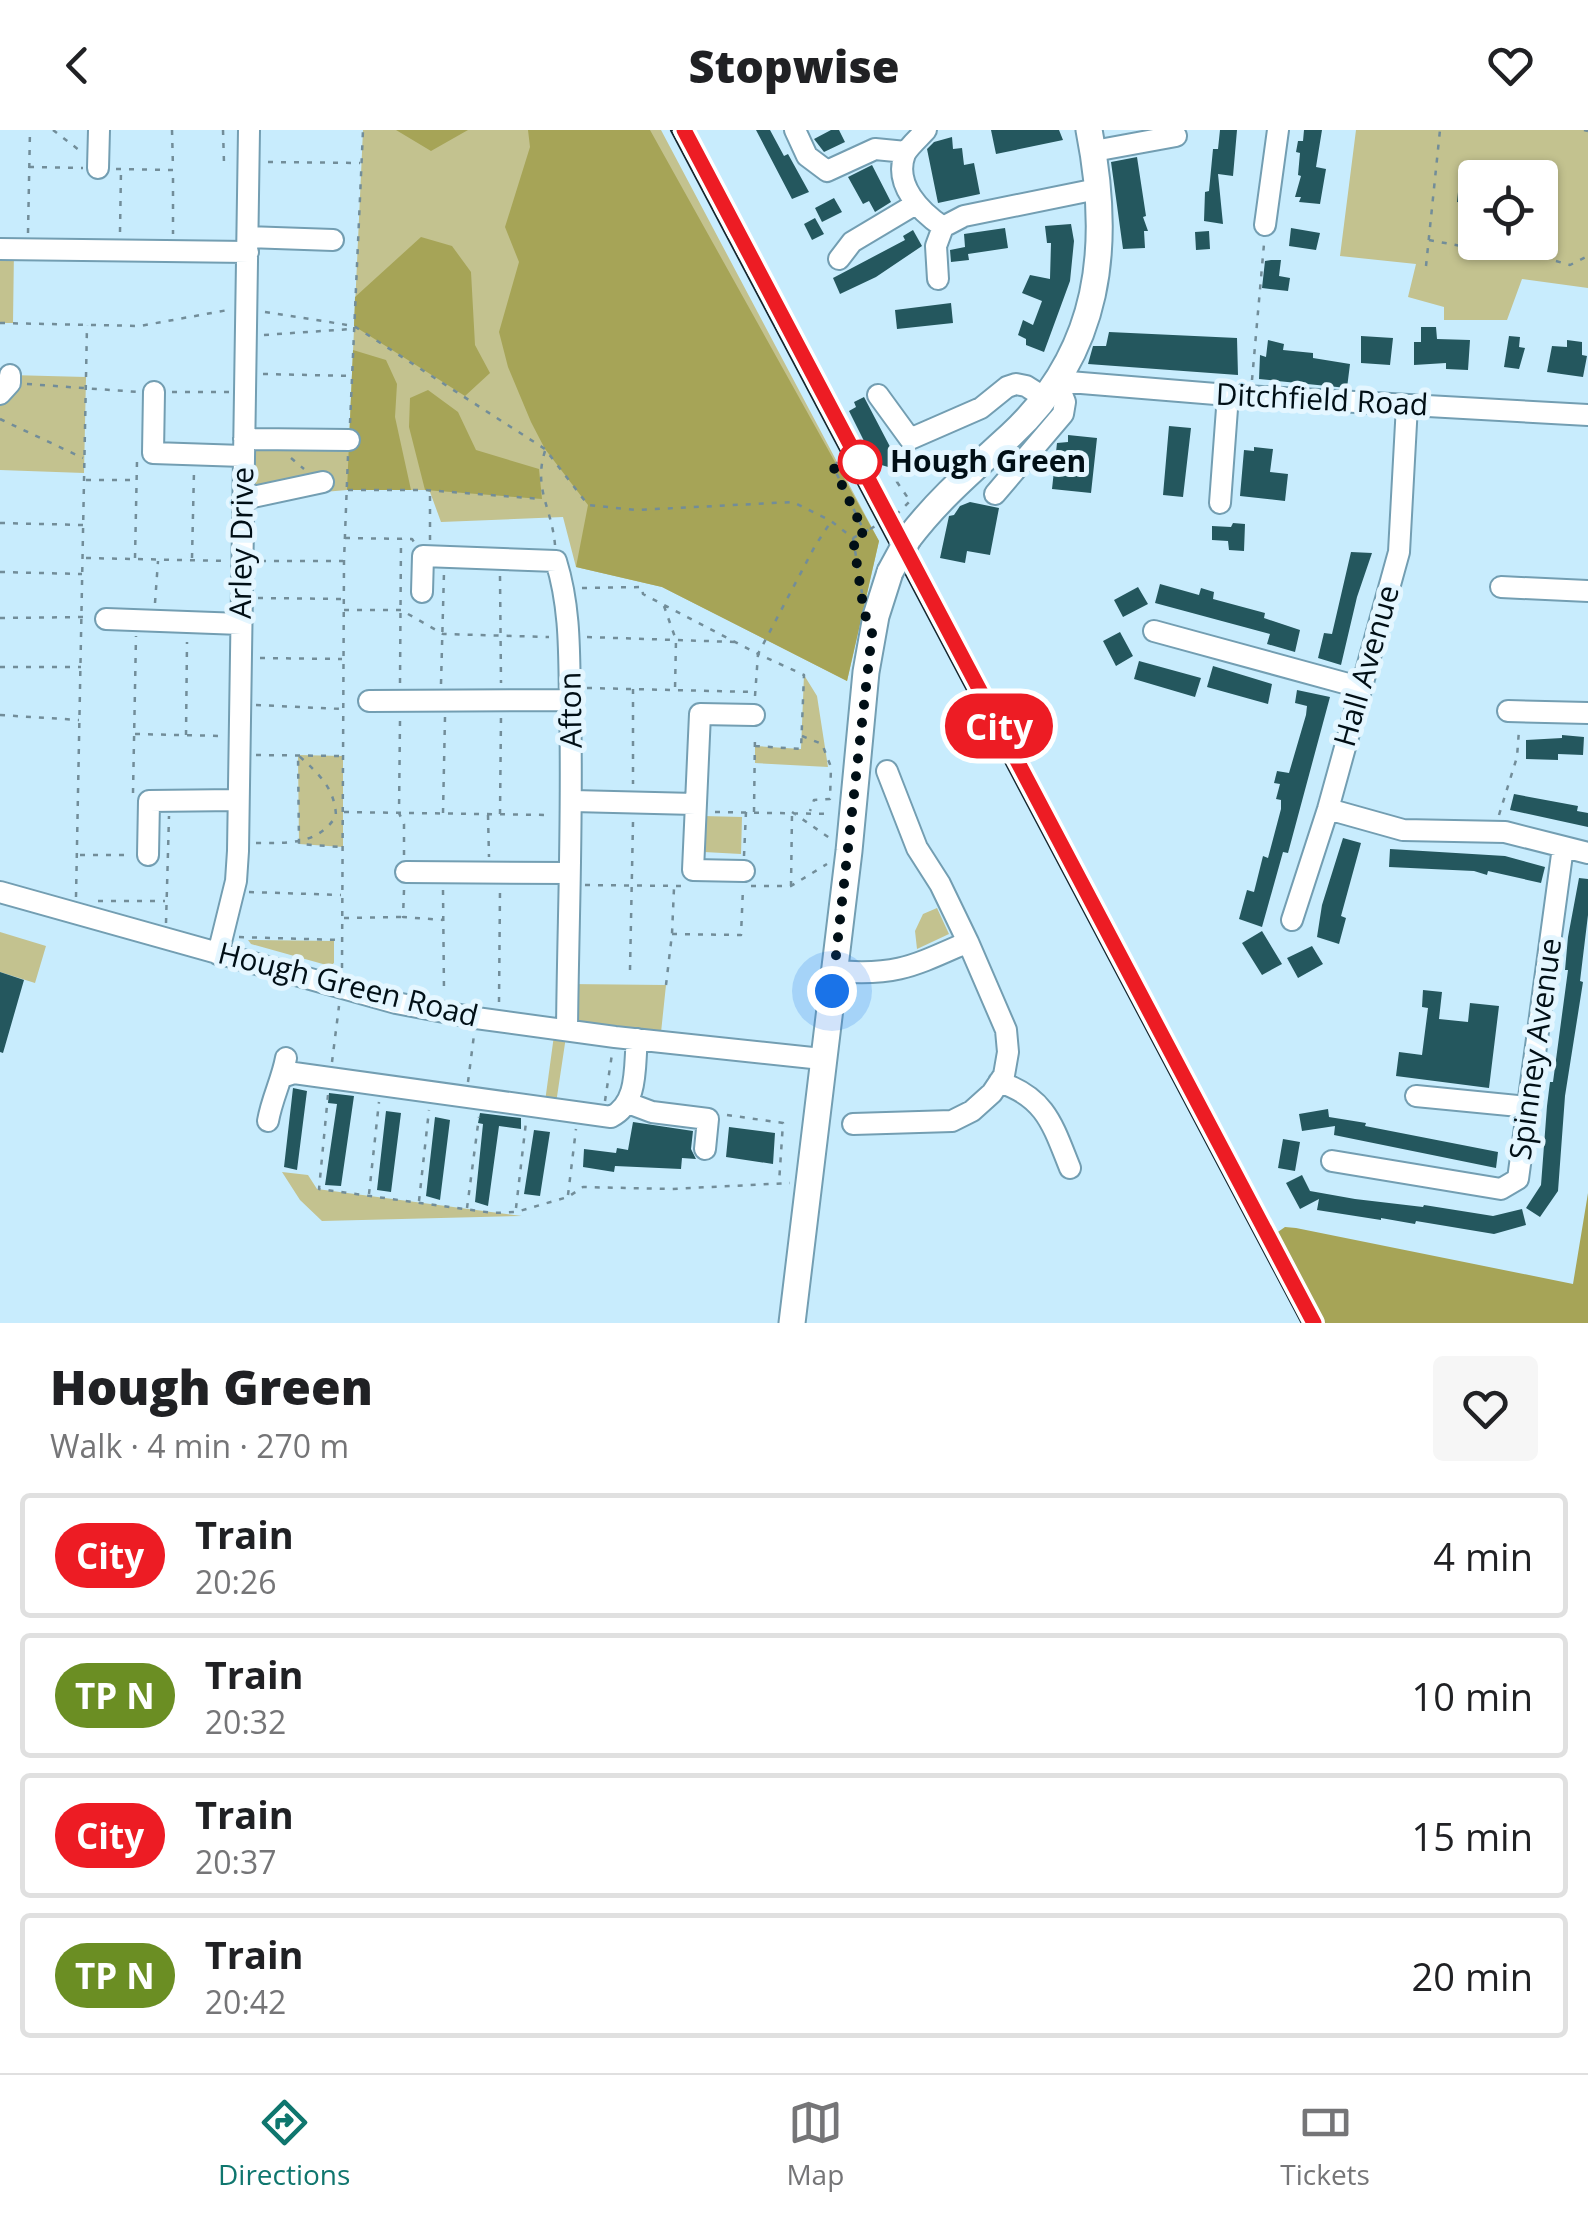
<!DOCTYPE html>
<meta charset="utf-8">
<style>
:root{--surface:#fff;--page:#f6f6f6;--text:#202124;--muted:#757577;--line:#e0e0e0;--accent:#0f766e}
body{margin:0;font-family:"Open Sans",sans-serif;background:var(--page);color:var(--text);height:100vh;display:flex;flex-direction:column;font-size:38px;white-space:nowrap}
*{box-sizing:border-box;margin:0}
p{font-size:32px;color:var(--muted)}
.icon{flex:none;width:55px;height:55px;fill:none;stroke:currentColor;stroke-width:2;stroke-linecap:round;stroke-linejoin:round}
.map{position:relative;height:1193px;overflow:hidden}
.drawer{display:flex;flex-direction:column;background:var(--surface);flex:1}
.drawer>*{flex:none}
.badge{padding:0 20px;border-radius:32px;font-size:35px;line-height:65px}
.tools{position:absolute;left:1458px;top:30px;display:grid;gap:20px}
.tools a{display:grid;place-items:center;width:100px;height:100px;border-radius:10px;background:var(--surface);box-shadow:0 2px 8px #0004;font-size:50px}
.you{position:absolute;width:50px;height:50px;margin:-25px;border:8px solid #fff;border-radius:50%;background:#1a73e8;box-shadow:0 0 0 15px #1a73e833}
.map>.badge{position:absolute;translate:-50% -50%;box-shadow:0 0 0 5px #fff}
.round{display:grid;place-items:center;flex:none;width:105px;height:105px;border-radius:10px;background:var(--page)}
.headline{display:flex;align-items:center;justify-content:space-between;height:170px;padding:0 50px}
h1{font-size:48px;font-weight:800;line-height:75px}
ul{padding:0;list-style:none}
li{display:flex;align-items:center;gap:30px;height:125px;margin:0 20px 15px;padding:0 30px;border:5px solid var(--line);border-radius:10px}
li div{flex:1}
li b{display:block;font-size:38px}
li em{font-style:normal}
li .badge{min-width:110px;font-weight:700;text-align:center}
header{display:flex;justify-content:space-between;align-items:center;height:130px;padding:0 50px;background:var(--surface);font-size:45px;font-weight:800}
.menu{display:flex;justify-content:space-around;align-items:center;height:140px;border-top:2px solid var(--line);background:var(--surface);font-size:28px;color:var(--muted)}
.menu a{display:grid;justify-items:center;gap:5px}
.menu .current{color:var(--accent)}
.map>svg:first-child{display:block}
</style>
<header><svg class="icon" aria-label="back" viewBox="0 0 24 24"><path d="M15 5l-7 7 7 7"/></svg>Stopwise<svg class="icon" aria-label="heart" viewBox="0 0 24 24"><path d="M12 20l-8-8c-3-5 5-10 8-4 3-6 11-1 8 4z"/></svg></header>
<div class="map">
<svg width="1588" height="1193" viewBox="0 0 1588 1193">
<rect width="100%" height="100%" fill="#c8ecfd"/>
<path fill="#c3c28f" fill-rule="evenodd" d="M363,0h298l218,411 -32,140 -185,-94 -86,-20 -13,-50 -122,5 -11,-30 -5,-2h-78l-104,9 1,-60 105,1z
M1356,0h232v158l-66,-9 -15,41h-63v-13l-36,-10 8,-33 -76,-8zM1475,48h65v64h-65z
M0,119l14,1 -1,73h-13z
M10,245l76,2 -2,96 -84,-3v-76z
M804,545l13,21 11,71 -73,-4v-17l46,3z
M298,625l45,1v91l-44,-3z
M703,686l39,1 -1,37 -37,-2z
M937,778l12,26 -32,15 -2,-18 8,-17z
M0,802l46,14 -11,37 -35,-11z
M248,810l86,1v22l-4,3 -79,-22z
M568,854l98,1 -6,57 -93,-12 -12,80 -11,-1 11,-81z
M282,1042l26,3 9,14 205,27 -200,5 -22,-21z"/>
<path fill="#a6a457" d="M396,0h72l-37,21z
M528,0h122l229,411 -32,140 -185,-94 -86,-20 12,-62 -43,-56 -14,-27 -23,-55 -9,-35 20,-70 -14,-35 25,-80z
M421,107l31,9 19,26 4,73 15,28 -25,23 -111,-70 1,-29z
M353,220l33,10 11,24 -2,33 16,73h-64z
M428,260l30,22 18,38 63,19 3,30 -117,-9 -16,-63 1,-29z
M1588,1063v130h-265l-48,-89 10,-7 11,1 277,56z"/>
<path fill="#24575e" d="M756,0h14l14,26 4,-2 21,38 -17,7z
M831,0h8l6,12 -21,10 -10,-13z
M991,0h68l4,10 -67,14z
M1220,0h17l-4,46 -15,-2 5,50 -19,-3 1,-29 4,-1 4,-42h5z
M1304,0h18l-6,37 10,2 -6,35 -21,-2 2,-5h-6l6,-21 -3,-1 2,-22 -4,-1 2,-11h5z
M952,7l1,12 9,-1 2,17 10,-2 6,31 -42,9 -11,-54 7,-7z
M1137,27l9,59 -3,1 5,14h-4l1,17 -22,1 -12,-87z
M872,35l19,37 -16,10 -6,-11 -6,3 -15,-27z
M1459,52l16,2v20l-18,-2z
M834,68l8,14 -20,10 -7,-14z
M815,88l9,16 -12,6 -8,-16z
M1071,94l3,17 -4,40 -26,71 -18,-7v-6l-8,-4 5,-15 10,5 9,-24 -20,-8 8,-18 20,4 1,-36h-4l-2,-17z
M1005,98l3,20 -40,6 1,6 -18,2 -1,-12 15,-3 -1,-13z
M1291,98l29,5 -4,17 -27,-4z
M913,100l9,16 -46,31 -36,17 -7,-16 72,-38 -2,-4z
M1209,101l1,18 -14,1 -1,-18z
M1271,130h10l-2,16 11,2 -2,13 -26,-3 3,-27z
M951,173l2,20 -56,6 -2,-19z
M1421,197h15l1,12 33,1 -2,30 -22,-1v-6l-32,2v-23h7z
M1109,202l128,6 1,37 -150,-11 5,-18h13z
M1361,206l32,2 -3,27 -29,-2z
M1509,206l11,1 -1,10 6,1 -6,21 -15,-2z
M1268,210l16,4 -1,6 30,3v5l37,6 -3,24 -88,-9 1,-24 6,2z
M1567,210l15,2v13l5,1 -4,21 -36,-5 5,-26 15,1z
M864,267l34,65 -10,5 -13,-4 -26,-52 7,-4 -2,-5z
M1169,296l22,2 -8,69 -20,-2z
M1068,305l29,3 -6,55 -39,-4 5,-46 11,-1z
M1254,317l19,2 -3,23 18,2 -3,27 -45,-5 4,-46 10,1z
M970,372l29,6 -9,47 -23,-4 -2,12 -25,-5 9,-42 5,-1 6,-9z
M1233,393l12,1 -1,27 -15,-1 -1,-9 -16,-1v-14l19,1z
M1351,422l21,1 -15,44 -16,68 -23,-7 6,-25 8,1z
M1160,454l39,11 2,-7 13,4 -1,7 52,14 -1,5 36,12 -5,22 -28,-8 3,-10 -115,-31z
M1138,457l10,17 -25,13 -9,-17z
M1120,502l13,24 -17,10 -13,-25z
M1139,531l62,17 -6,19 -61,-18z
M1213,536l59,18 -4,20 -61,-17z
M1297,560l33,7 -42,156 -5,-1 -21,75 -23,-8 8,-29 7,2 9,-36 5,2 13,-49v-9l-5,-1 4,-15 -6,-1 3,-12 12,2 17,-58 1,-9 -12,-3z
M1562,605l22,2 -1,18 -25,-1v6l-32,-1v-19l36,-2z
M1514,664l64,12 -1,5 11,2v14l-78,-17z
M1343,708l18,5 -20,73 5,2 -7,26 -22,-7 5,-32z
M1390,719l115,7 40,11 -4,16 -53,-12 -1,4 -13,-4 -85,-4z
M1579,748l9,1v36l-8,66 3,1 -18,114 -7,95 -18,26 -14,-9 15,-23 6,-79 3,-24h3l15,-112h-3l3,-33z
M1262,801l20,33 -20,11 -20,-32z
M1312,816l11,18 -25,14 -11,-20z
M0,842l24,8 -21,73 -3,-1z
M1423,860l19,2 -3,27 29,3 2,-19 29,3 -10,82 -93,-12 3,-24 23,3 6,-47 -6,-1z
M293,958l14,3 -10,79 -13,-3z
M329,963l25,3 -13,90 -16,-1 12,-81 -9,-1z
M1328,979l1,8 37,6 -1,3 133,26 -2,16 -162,-33 1,-9 -33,5 -3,-17z
M386,981l15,2 -10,79 -14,-2z
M480,983l41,5v11l-22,-3 -11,80 -13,-4 8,-78 -5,-1z
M435,987l15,3 -10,80 -14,-4z
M633,992l60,9 -2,18 5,10 -14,-1 -1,11 -66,-3 -1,6 -31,-5 1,-18 32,4 1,-5 11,2z
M729,997l46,6 -2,31 -47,-7z
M534,1000l16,2 -10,64 -16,-2z
M1283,1009l17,3 -5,29 -17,-3z
M1302,1045l8,16 45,8 68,8 1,-2 69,11 29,-7 4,16 -32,9 -78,-13 -1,3 -34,-6v2l-64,-10 2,-11 -19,10 -14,-26z"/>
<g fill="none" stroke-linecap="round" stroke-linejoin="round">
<defs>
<path id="minor" d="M795,0l12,26 20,15 48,-22 31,3
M926,0c-6,7 -17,16 -21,24 -12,31 16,58 38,73
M1094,21l82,-15
M98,38l1,-38
M1265,95l13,-95
M248,107l85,3
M0,119l248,3
M839,129l13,-17 62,-37
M938,149l-2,-33 7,-19 21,-11 133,-27
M154,262l-1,61 90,3
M0,264l10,-11v-8
M878,265l32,44 71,-31 26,-21 9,-3 10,2 19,12
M244,309l105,1
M995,364l68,-80 2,-12 -8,-21 171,14 360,20
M243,369l80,-17
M1220,373l8,-108
M1501,457l87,4
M422,462l1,-36 133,5c15,48 13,96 14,145 3,108 -2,216 -3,324
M106,489l135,5
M1154,501l205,56
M369,571l201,-1
M1508,581l80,2
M573,671l122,3
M1328,679l75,21 102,2 83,21
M148,725l1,-54 88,-1
M744,741l-51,-1 7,-156 54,1
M406,742l163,1
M0,762l396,111 80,15 139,19 207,22
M1292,790l36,-111 71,-257 8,-147
M218,824l18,-73 2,-30 11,-721
M835,841c62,5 78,-5 133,-29
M282,947l12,-4 317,44c28,-14 23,-51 26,-78
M999,952c47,15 54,44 71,86
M1416,966l112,11
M628,973l24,9 56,7 -3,30
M268,991c4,-23 14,-41 18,-63
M853,994l99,-3 20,-10 20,-18 12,-18 4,-23 -2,-22 -38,-88 -28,-58 -23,-36 -30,-77
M1332,1031l169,28 17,-10 45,-332"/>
<path id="major" d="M908,409c31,-41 66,-70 103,-104 90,-84 101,-189 78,-305
M792,1193l57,-472 17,-179 10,-56 14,-44"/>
</defs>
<use href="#minor" stroke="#739eb2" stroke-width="24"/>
<use href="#major" stroke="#739eb2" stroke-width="29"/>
<path stroke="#728d99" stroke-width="2.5" stroke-dasharray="5 8" stroke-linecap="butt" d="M53,0l26,20
M172,0l1,38
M223,0l1,33h6
M1584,0l4,1
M268,32l92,1
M29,37l54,1
M116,39l57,1v64
M120,102l1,-62
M28,103l2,-103
M1429,110l53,10 25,-3 63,18 18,-9
M1426,136l14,-136
M265,182l89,14 191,123 43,56 48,5 157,-8 38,19 22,17 17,-9
M0,193l140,3 88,-16
M264,205l87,-6
M263,244l91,2
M1252,250l12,-136
M27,254l112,8
M172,262h57
M0,289l83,39
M350,293l13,-293
M545,321c-12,38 7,57 10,94
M905,327l-8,25 13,19
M291,328l13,11
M837,332l-3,6 30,63
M86,350h50
M348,360h77l117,9
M896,385l14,-14 4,3
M0,393l83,2
M345,408l67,1 2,3
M853,408l9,55
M430,410v-47
M86,428l142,3
M135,428l2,-97
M192,428l2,-87
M261,431h82
M0,442l82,2
M500,446l1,107
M582,458l60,-1 1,7 115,60 57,-108 15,-23
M258,468l86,1
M155,473l3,-42
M664,476l12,34 -1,50
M344,480h57l42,24 106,3
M0,488l89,-1
M587,507l148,5
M260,528l82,1
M0,537h81
M400,553l1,-144
M441,554l3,-112
M587,558l167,4
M633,559v95
M755,566l3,-42 46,21 -3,74 -46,-3
M256,575l86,4
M0,585l79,5
M400,591l-1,92 5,11v33
M135,604l87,2
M186,605l1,-93
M802,606l20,8 9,23 -1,32 -16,1 -4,11
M256,625l87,1
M133,663l3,-157
M344,682l207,3
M715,682l117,2
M754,682l1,-78
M792,682l39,27
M443,683l2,-96
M500,684l1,-98
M488,685l1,42
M1499,685l18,-58 2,-27
M256,713c32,0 62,2 80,-27 -1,-28 -18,-43 -38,-61l1,89 42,3
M80,725h52
M744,726l2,-44
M585,755l102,1
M751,756h40l36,-22
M791,756l1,-72
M404,760l-1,27 40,3
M443,760l1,102
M249,762l92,3
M76,767l11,-572
M98,771h67
M344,788l57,-1
M166,793l3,-107
M672,804l69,1 2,-47
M239,807l101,3
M342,838l2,-407 4,-105
M630,840l3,-148
M666,855l6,-51 2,-46
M499,872l1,-112
M332,932l7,-56
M468,952l6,-47
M328,965l-9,94 174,24 23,-1 52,-15 15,-10 88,2 119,-6
M605,971l7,-47
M727,985l56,8 -4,60
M369,1064l10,-92
M568,1065l8,-66
M419,1071l10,-91
M467,1078l12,-91
M516,1078l10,-86"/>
<use href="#minor" stroke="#fff" stroke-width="20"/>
<use href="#major" stroke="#fff" stroke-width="25"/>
<defs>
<path id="rail" d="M674,0l631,1193"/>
</defs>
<use href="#rail" stroke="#16262e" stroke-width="8"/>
<use href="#rail" stroke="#e4f6ff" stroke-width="4" stroke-dasharray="11" stroke-linecap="butt"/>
<defs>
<path id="major-bridge" d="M890,442l18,-33"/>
</defs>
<use href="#major-bridge" stroke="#739eb2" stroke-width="29" stroke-linecap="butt"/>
<path stroke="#728d99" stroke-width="2.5" stroke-dasharray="5 8" stroke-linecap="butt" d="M870,399l26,-14"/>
<use href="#major-bridge" stroke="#fff" stroke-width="25"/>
</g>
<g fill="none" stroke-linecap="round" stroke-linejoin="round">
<defs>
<path id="line" d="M684,0l630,1193"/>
</defs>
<use href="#line" stroke="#fff" stroke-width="22"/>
<use href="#line" stroke="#ed1c24" stroke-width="15"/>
<path stroke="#010f16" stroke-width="10" stroke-dasharray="0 18" d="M832,861l40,-358 -8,-21 -11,-74 11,-6 -30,-64 3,-6h23"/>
</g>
<circle fill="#fff" stroke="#ed1c24" stroke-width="5" cx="860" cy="332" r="20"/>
<g text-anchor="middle" stroke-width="10" stroke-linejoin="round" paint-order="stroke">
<g font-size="30" fill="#010f16" stroke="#e4f6ff">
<text transform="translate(1322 270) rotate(3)" y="10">Ditchfield Road</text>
<text transform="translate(242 413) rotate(-89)" y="10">Arley Drive</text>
<text transform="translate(1367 536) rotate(-74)" y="10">Hall Avenue</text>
<text transform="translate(571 580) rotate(-91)" y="10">Afton</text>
<text transform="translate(348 855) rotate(14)" y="10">Hough Green Road</text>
<text transform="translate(1536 919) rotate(-82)" y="10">Spinney Avenue</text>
</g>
<g font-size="30" font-weight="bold" fill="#010f16" stroke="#e4f6ff" text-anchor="start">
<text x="890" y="342">Hough Green</text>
</g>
</g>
</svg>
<div class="tools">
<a><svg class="icon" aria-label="locate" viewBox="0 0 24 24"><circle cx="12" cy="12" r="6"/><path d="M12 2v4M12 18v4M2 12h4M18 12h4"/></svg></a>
</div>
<div class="you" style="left:832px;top:861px"></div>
<b class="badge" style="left:999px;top:596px;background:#ed1c24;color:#fff">City</b>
</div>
<section class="drawer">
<div class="headline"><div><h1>Hough Green</h1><p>Walk · 4 min · 270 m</p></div><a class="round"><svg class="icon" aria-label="heart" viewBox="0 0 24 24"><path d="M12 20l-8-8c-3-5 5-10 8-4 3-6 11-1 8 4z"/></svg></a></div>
<ul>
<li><span class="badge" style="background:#ed1c24;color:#fff">City</span><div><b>Train</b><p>20:26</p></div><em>4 min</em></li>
<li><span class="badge" style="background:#6b8e23;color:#fff">TP N</span><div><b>Train</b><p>20:32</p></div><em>10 min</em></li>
<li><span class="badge" style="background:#ed1c24;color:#fff">City</span><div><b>Train</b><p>20:37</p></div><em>15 min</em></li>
<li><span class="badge" style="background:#6b8e23;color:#fff">TP N</span><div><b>Train</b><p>20:42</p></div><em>20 min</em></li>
</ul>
</section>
<nav class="menu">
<a class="current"><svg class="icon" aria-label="directions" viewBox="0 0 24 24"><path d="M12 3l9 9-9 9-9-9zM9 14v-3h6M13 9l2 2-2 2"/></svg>Directions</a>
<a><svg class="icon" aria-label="map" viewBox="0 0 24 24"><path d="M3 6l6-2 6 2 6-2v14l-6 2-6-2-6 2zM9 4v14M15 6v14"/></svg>Map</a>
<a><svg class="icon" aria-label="tickets" viewBox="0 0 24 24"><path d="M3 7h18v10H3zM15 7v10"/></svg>Tickets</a>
</nav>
